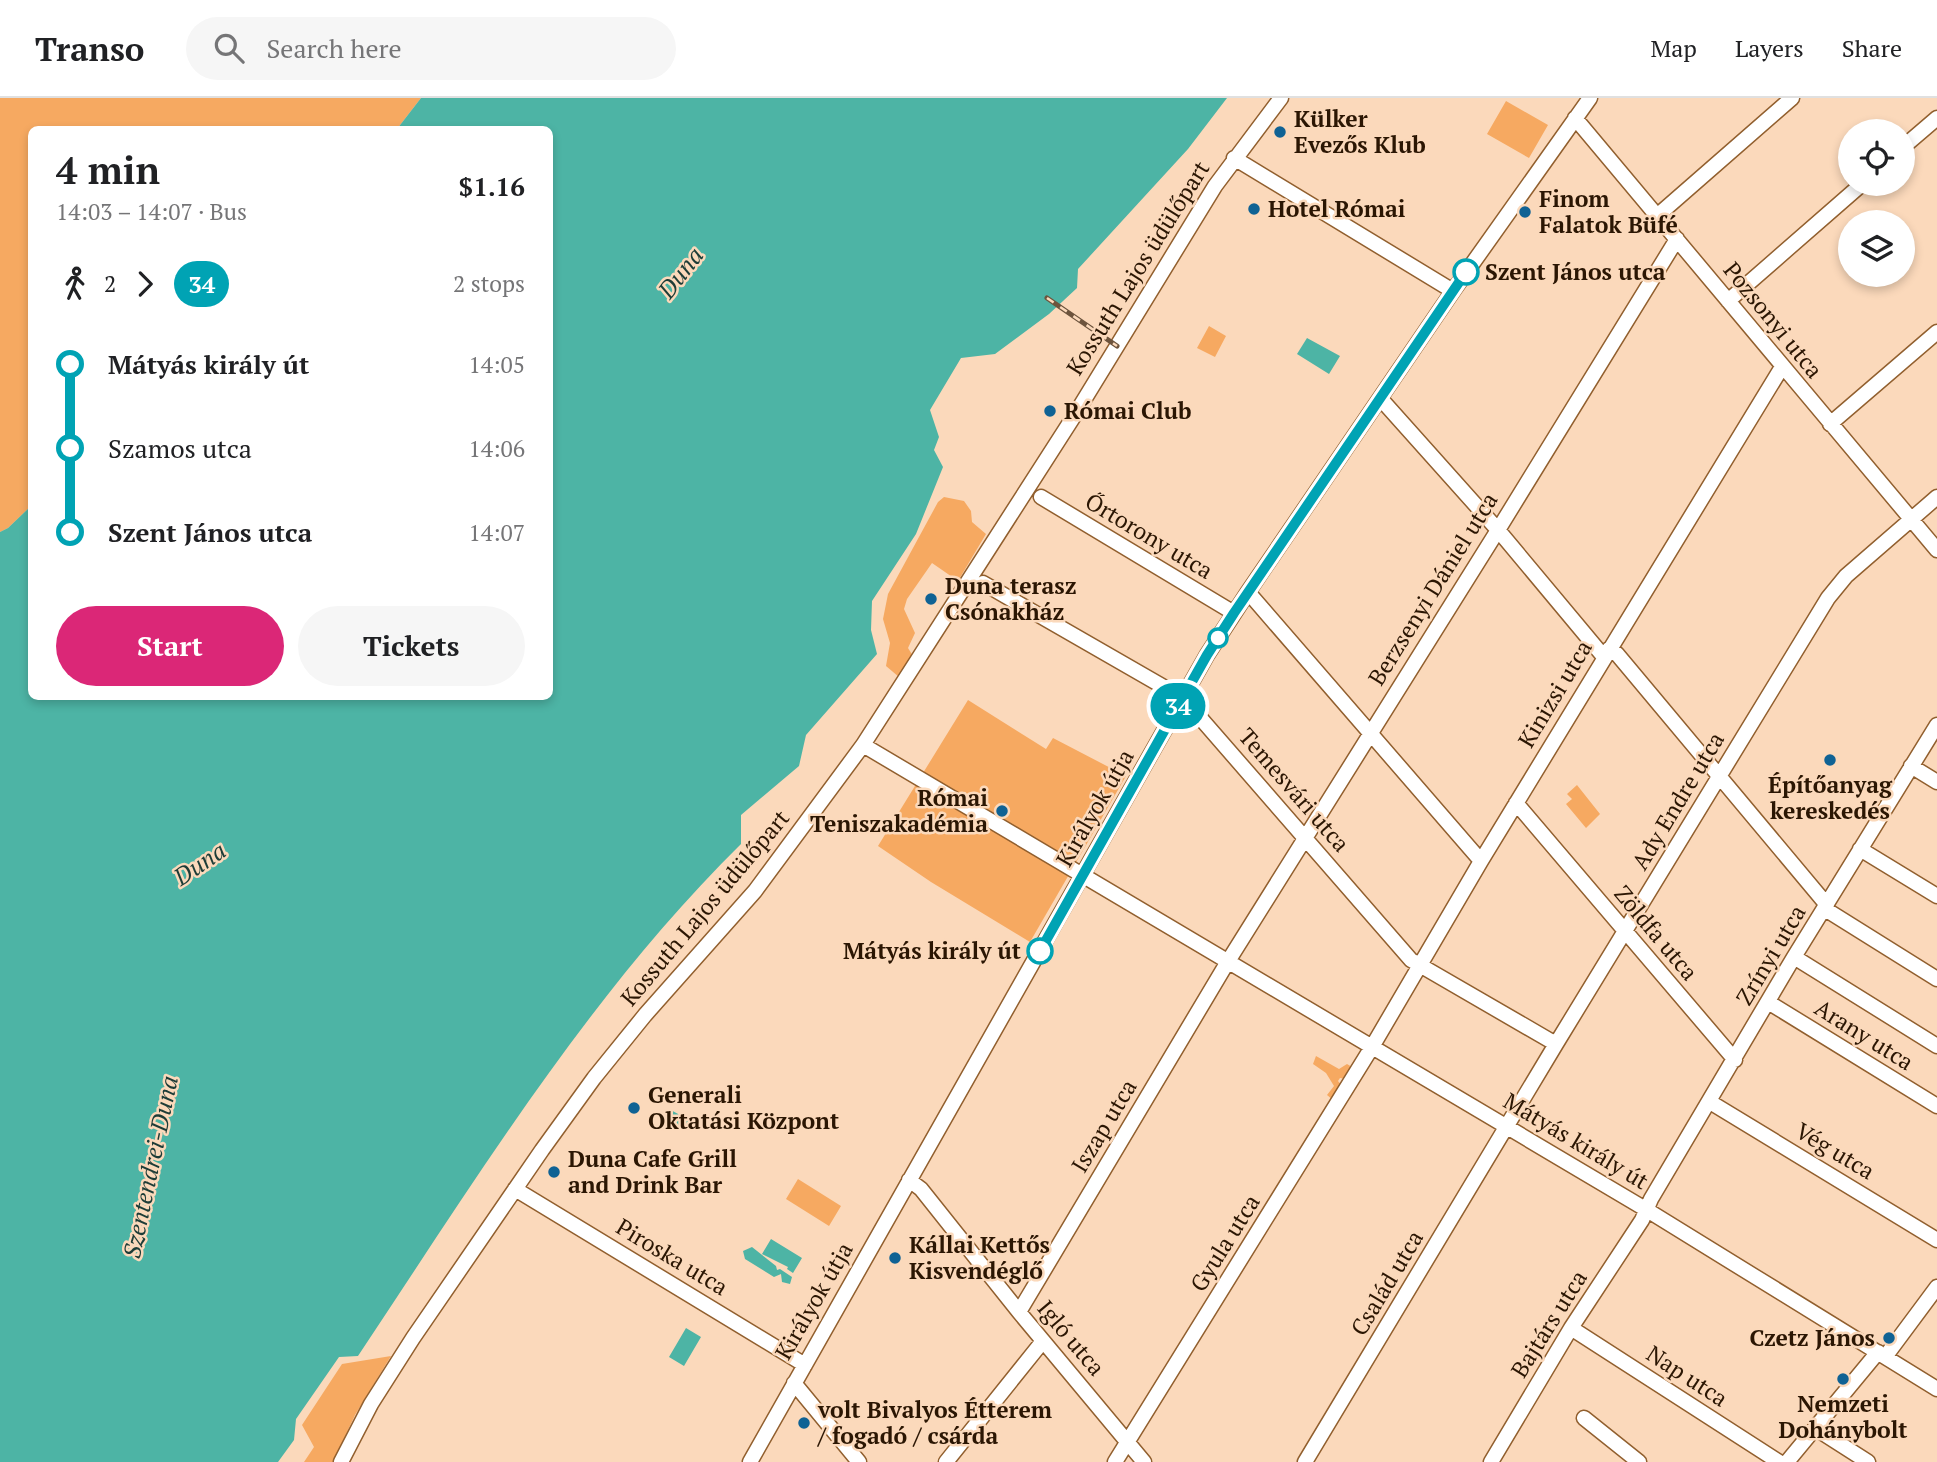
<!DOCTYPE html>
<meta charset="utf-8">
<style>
:root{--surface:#fff;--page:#f6f6f6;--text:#202124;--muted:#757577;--line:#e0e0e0;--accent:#db2777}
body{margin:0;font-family:"PT Serif",serif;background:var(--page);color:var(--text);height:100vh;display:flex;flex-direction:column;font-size:26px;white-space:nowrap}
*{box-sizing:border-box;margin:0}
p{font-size:23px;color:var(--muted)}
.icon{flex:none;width:38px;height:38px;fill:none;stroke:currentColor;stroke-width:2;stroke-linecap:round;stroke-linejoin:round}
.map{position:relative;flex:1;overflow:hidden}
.side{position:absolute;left:28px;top:28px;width:525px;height:574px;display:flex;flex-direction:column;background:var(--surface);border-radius:10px;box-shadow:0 4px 10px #0003}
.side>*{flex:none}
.badge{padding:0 14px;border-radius:23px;font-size:24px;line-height:46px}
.buttons{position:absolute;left:1838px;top:21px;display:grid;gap:14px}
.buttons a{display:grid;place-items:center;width:77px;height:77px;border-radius:50%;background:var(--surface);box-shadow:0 4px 10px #0003;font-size:35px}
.map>.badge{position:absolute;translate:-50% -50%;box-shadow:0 0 0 4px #fff}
.legs{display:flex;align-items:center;gap:10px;height:77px;padding:0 28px;font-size:23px}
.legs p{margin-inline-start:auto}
.head{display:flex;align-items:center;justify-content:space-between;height:119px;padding:0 28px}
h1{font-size:38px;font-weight:600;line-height:52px}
.action{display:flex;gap:14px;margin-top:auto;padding:14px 28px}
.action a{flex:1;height:80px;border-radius:42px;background:var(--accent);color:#fff;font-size:28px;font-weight:600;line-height:80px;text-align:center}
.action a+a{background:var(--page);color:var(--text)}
ul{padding:0 28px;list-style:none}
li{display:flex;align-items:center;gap:24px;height:84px;font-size:26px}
li i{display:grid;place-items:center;width:10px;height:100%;margin:0 9px;background:currentColor}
li i::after{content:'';width:18px;height:18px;margin:-9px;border:5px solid;border-radius:50%;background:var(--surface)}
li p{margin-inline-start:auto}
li:first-child i{background:linear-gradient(#0000 50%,currentColor 0)}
li:last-child i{background:linear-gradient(currentColor 50%,#0000 0)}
header{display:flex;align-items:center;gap:42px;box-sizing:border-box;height:98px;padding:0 35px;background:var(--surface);border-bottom:2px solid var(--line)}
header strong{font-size:33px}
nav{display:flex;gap:38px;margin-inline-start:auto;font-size:24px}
.search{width:490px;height:63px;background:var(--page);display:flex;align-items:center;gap:18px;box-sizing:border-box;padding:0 24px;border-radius:38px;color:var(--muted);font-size:26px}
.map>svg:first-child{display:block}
</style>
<header>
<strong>Transo</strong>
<div class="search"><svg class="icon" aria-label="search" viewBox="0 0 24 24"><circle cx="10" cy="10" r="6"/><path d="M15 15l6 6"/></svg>Search here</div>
<nav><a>Map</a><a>Layers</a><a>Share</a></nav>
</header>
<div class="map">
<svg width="1937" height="1364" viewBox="0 0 1937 1364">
<rect width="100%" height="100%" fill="#fbd9bb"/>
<path fill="#f6a961" d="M0,0h421l-24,31 -365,1 -1,376 -23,22 -8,4z
M1506,3l42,24 -19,33 -42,-24z
M1209,228l17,10 -11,21 -18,-9z
M944,399l20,4 7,10 1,11 14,12 -28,47 -26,-18 -25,36 -3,10 11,24 -7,15 5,8 -14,21 -13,-11 4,-23 -7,-24 5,-25 50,-92z
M968,602l78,49 7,-11 73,38 -96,166 -99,-60 -53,-36z
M1577,687l23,29 -14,14 -20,-24 6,-5 -5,-5z
M1316,958l23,13 8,-5 5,3 -6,12 -6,-1 -2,3 4,5 -9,14 -6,-5 7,-9 -8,-13 -13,-9z
M798,1081l43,27 -12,20 -43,-27z
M391,1258l-36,59 -22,47h-29l10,-15 -12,-22 40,-61z"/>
<path fill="#4db4a5" d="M421,0h806l-39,51 -110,120 -1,19 -28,26 -54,40 -34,4 -31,52 9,27 -5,13 9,17 -27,67 -44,67 -1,29 6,24 -71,81 -7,31 -58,49v29c-152,150 -265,335 -383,512l-19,1 -43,62 -2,21 -16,22h-278v-930l8,-4 23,-22 1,190h518v-566l-153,-1z
M1307,240l33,18 -11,18 -32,-20z
M669,1011l20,11 -6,10 -19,-11z
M771,1141l31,19 -9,15 -6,-4 1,-2 -26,-13z
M752,1149l24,19 1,4 3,-1 12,8 -2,7 -8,-2 -1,-8 -7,3 -29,-18 -2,-8z
M686,1230l15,9 -17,29 -15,-9z"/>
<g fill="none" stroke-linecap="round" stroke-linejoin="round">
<defs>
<path id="minor" d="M1575,20l362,432
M1902,50l35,-30
M1234,60l219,133
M1657,118l135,-118
M1728,203l134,-117
M1380,300l118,132 106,127
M1830,326l107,-92
M1041,399l193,116
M983,485l200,115 228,262 145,84
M1248,494l233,269
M1609,551l8,5 210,251
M863,647l784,465 290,179
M1911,668l26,16
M1516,705l219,257
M1860,751l77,47
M1825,811l112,70
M1794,859l143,89
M1768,904l169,104
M1710,1004l227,138
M909,1082l12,9 98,123 125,150
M515,1091l290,176
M1019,1214l208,-349 271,-433 179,-291
M1571,1230l208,134
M1885,1259l52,-70
M794,1285l65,79
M1584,1320l55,44
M1815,1330l53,34
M341,1364l30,-58 42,-66 129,-188 52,-72 51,-63 110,-124 108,-146 213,-332 139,-227 66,-88
M750,1364l457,-807 41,-63 205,-301 137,-193
M946,1364l97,-121
M1115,1364l257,-415 109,-186 301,-494
M1305,1364l251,-418 272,-446 18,-22 91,-79
M1491,1364l80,-134 71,-108 9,-21 143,-242 143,-232
M1787,1364l91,-110"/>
</defs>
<use href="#minor" stroke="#915f2e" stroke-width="17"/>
<use href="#minor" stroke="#fff" stroke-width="14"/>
<defs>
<path id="rail" d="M1047,200l70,48"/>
</defs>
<use href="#rail" stroke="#6d543d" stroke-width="5"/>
<use href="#rail" stroke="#fbd9bb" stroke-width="2.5" stroke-dasharray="8" stroke-linecap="butt"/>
</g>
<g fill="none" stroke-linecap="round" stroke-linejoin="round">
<defs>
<path id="line-1" d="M1040,853l167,-296 27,-42 232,-341"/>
</defs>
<use href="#line-1" stroke="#fff" stroke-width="16"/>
<use href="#line-1" stroke="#00a3b4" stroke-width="10"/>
</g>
<g fill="#0f6294" stroke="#fbd9bb" stroke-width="2.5">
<circle cx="1280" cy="34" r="7"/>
<circle cx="1254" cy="111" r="7"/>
<circle cx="1525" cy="114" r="7"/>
<circle cx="1050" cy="313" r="7"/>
<circle cx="931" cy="501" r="7"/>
<circle cx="1830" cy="662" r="7"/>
<circle cx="1002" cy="713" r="7"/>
<circle cx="634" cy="1010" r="7"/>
<circle cx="554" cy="1074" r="7"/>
<circle cx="895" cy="1160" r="7"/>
<circle cx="1889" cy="1240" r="7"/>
<circle cx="1843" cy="1281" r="7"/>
<circle cx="804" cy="1325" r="7"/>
</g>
<g fill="#fff" stroke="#00a3b4" stroke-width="3.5">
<circle cx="1466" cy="174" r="12"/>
<circle cx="1218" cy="540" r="9"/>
<circle cx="1040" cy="853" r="12"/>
</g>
<g text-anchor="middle" stroke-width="5" stroke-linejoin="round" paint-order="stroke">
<g font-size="23" font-weight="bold" fill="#2b1603" stroke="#fbd9bb" text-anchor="start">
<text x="1294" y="29">Külker<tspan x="1294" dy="26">Evezős Klub</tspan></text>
<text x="1539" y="109">Finom<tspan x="1539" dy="26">Falatok Büfé</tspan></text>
<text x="1268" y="119">Hotel Római</text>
<text x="1064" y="321">Római Club</text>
<text x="945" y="496">Duna terasz<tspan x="945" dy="26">Csónakház</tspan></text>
<text x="1830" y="695" text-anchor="middle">Építőanyag<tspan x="1830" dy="26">kereskedés</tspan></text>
<text x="988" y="708" text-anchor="end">Római<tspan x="988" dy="26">Teniszakadémia</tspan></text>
<text x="648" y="1005">Generali<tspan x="648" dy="26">Oktatási Központ</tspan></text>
<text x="568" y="1069">Duna Cafe Grill<tspan x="568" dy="26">and Drink Bar</tspan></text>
<text x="909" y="1155">Kállai Kettős<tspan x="909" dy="26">Kisvendéglő</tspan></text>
<text x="1875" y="1248" text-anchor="end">Czetz János</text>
<text x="1843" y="1314" text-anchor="middle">Nemzeti<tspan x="1843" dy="26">Dohánybolt</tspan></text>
<text x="818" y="1320">volt Bivalyos Étterem<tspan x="818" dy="26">/ fogadó / csárda</tspan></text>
</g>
<g font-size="23" fill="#2b1603" stroke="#fbd9bb">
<text transform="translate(1138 170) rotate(-58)" y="8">Kossuth Lajos üdülőpart</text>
<text transform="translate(1773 222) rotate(51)" y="8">Pozsonyi utca</text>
<text transform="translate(1149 438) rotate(31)" y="8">Őrtorony utca</text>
<text transform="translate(1433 491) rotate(-58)" y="8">Berzsenyi Dániel utca</text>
<text transform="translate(1555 596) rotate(-59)" y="8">Kinizsi utca</text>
<text transform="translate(1294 692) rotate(49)" y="8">Temesvári utca</text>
<text transform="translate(1678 703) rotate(-59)" y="8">Ady Endre utca</text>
<text transform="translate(1095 710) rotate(-60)" y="8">Királyok útja</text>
<text transform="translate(705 810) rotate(-50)" y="8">Kossuth Lajos üdülőpart</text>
<text transform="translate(1656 835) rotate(50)" y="8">Zöldfa utca</text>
<text transform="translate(1771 857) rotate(-59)" y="8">Zrínyi utca</text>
<text transform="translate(1864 937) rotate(32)" y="8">Arany utca</text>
<text transform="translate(1104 1028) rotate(-59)" y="8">Iszap utca</text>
<text transform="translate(1576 1043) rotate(31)" y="8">Mátyás király út</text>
<text transform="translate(1835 1053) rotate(31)" y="8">Vég utca</text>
<text transform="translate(1225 1145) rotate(-58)" y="8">Gyula utca</text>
<text transform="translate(672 1159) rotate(31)" y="8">Piroska utca</text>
<text transform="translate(1387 1185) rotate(-59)" y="8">Család utca</text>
<text transform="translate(814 1203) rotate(-60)" y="8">Királyok útja</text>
<text transform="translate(1549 1226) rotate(-58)" y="8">Bajtárs utca</text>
<text transform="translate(1071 1240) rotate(50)" y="8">Igló utca</text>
<text transform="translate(1687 1278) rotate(33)" y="8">Nap utca</text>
</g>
<g font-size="23" font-weight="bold" fill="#2b1603" stroke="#fbd9bb" text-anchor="start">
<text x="1485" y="182">Szent János utca</text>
<text x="1021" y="861" text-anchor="end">Mátyás király út</text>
</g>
<g font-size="24" font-style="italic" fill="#1d3c37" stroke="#fbd9bb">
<text transform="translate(681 175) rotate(-52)" y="8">Duna</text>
<text transform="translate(200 766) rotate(-34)" y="8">Duna</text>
<text transform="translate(151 1069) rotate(-78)" y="8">Szentendrei-Duna</text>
</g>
</g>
</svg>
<div class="buttons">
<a><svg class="icon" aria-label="locate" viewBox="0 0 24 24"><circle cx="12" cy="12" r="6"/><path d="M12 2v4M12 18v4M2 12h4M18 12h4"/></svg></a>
<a><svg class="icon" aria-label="layers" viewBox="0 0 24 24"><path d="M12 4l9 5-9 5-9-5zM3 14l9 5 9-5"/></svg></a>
</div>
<b class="badge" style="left:1178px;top:608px;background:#00a3b4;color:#fff">34</b>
<section class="side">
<div class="head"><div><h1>4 min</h1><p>14:03 – 14:07 · Bus</p></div><b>$1.16</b></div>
<div class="legs"><svg class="icon" aria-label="walk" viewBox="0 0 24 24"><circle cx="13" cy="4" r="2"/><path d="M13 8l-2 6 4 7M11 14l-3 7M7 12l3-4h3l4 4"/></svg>2<svg class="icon" aria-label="forward" viewBox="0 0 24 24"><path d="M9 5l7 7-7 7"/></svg><b class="badge" style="background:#00a3b4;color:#fff">34</b><p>2 stops</p></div>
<ul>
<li><i style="color:#00a3b4"></i><b>Mátyás király út</b><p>14:05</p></li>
<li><i style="color:#00a3b4"></i><span>Szamos utca</span><p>14:06</p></li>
<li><i style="color:#00a3b4"></i><b>Szent János utca</b><p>14:07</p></li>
</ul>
<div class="action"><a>Start</a><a>Tickets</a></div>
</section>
</div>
